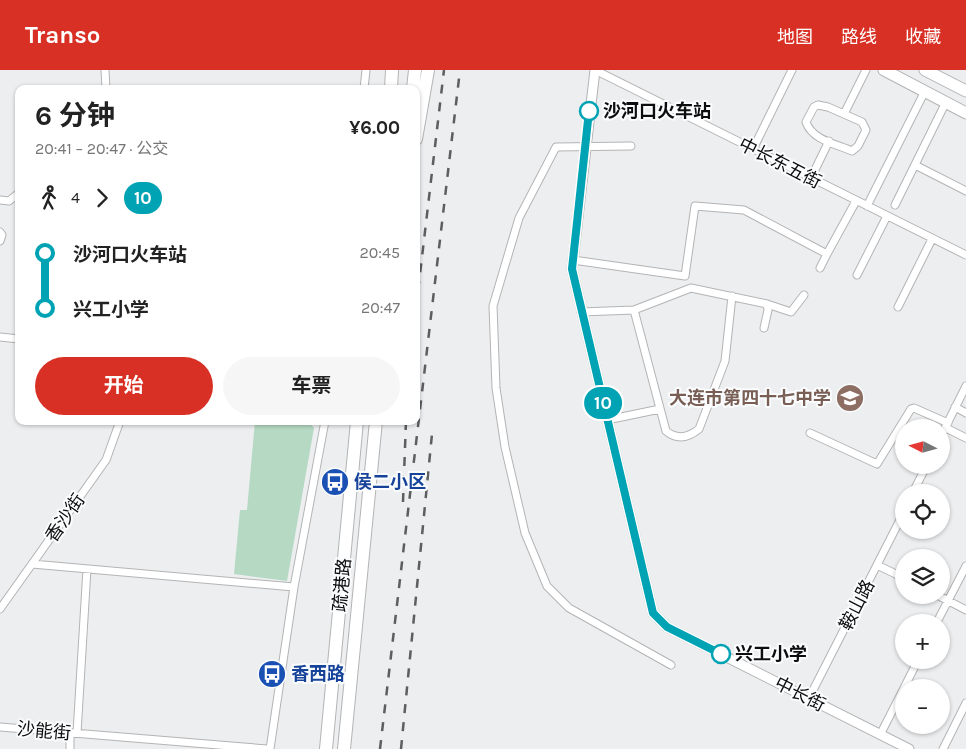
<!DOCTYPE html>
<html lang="zh">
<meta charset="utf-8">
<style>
:root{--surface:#fff;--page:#f6f6f6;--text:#222;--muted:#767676;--accent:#d93025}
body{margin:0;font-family:Karla,"Noto Sans SC",sans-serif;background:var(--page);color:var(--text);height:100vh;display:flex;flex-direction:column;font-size:19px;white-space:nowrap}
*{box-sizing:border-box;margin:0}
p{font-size:16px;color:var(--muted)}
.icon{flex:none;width:28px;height:28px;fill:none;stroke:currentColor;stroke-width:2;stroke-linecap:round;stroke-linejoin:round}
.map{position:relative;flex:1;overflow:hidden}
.panel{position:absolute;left:15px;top:15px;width:405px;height:340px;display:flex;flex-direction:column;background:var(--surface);border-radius:10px;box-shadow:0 1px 4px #0004}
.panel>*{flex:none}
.badge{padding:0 10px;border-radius:16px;font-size:18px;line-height:32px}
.needle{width:32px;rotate:276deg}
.buttons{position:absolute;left:895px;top:349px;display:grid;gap:10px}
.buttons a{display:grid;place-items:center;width:55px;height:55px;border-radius:50%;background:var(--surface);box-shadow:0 1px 4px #0004;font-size:25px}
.map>.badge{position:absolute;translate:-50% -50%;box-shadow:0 0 0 2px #fff}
.legs{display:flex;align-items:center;gap:8px;height:55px;padding:0 20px;font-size:16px}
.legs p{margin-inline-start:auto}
.headline{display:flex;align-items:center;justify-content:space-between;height:85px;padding:0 20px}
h1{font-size:28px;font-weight:700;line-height:38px}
.button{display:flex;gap:10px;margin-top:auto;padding:10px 20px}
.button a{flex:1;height:58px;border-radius:30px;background:var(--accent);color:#fff;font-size:20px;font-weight:700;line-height:58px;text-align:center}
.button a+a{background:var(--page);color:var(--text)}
ul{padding:0 20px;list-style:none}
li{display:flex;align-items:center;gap:18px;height:55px;font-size:19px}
li i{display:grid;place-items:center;width:8px;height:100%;margin:0 6px;background:currentColor}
li i::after{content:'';width:12px;height:12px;margin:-6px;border:4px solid;border-radius:50%;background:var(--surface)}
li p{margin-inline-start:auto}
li:first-child i{background:linear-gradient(#0000 50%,currentColor 0)}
li:last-child i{background:linear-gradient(currentColor 50%,#0000 0)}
header{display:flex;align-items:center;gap:30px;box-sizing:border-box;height:70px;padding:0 25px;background:var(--accent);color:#fff}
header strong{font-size:24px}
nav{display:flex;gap:28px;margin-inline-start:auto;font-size:18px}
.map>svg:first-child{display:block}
</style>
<header>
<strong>Transo</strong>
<nav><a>地图</a><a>路线</a><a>收藏</a></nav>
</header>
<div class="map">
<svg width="966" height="679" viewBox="0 0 966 679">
<rect width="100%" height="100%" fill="#edeef0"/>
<path fill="#b5d9c3" d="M255,351h53l6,7 -27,153 -53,-7 6,-64h7z"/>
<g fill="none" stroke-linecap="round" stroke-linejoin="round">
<defs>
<path id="minor" d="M105,0l1,19
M595,0l371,185
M364,19l2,-19
M818,35l10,2 34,15 4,8 -8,16 -6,5c-16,-7 -40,-11 -46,-29l8,-15z
M844,44l22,-44
M631,76l-75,1 -37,71 -26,88 3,82 9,59 20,86 22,53 22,22 102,57
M753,79l39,-79
M915,95l51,26
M811,108l18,-37
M0,130l9,1 10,-8
M895,135l51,-103
M867,136l58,-115
M0,162l2,3 -2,6
M573,190l112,16 10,-70 49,4 83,44 29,-53
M820,198l7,-14
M857,205l30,-59
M732,226l-7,65 -26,68c-11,9 -22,11 -33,2l-32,-121 57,-22 76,16 1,6 -4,18
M767,234l24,8 13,-17
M898,237l34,-68
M581,242l53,-2
M0,267l19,2
M955,337l11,6
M607,350l53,-11
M946,358l20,10
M810,363l67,31 34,-55 3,-1 34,15
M941,366l25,-50
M913,422l14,-27
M32,494l262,23
M877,495l27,13
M937,525l29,15
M0,539l106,-149 14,-39
M937,552l29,-56
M904,618l14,-28
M809,628l95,-186
M0,657l267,22
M70,663v16
M77,663l10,-164
M880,665l24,-47
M270,679l24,-162 31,-166
M943,679l23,-46"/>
<path id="tertiary" d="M595,0l-23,199 81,344 14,14 242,122"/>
<path id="primary" d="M884,0l82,43
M925,0l41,21"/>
<path id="trunk" d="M391,19l1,-19
M413,19l2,-19
M416,69l12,-69
M326,679l31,-328
M344,679l32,-328"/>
</defs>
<use href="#minor" stroke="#b3b4b5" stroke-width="9"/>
<use href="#tertiary" stroke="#b3b4b5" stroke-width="11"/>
<use href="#primary" stroke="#b3b4b5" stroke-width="13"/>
<use href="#trunk" stroke="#b3b4b5" stroke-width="14"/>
<use href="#minor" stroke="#fff" stroke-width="7"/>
<use href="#tertiary" stroke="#fff" stroke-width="9"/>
<use href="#primary" stroke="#fff" stroke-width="11"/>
<use href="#trunk" stroke="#fff" stroke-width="12"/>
<path stroke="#5d5e5f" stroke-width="2.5" stroke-dasharray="9 9" stroke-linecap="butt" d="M416,238l28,-238
M403,432l3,-81
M380,679l80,-679
M401,679l31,-315"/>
</g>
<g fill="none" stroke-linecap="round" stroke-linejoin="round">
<defs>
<path id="line-1" d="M589,41l-17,158 81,344 14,14 54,27"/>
</defs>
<use href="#line-1" stroke="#fff" stroke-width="11"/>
<use href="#line-1" stroke="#00a3b4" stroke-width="8"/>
</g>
<defs>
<symbol id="school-disc" viewBox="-11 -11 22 22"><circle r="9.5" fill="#8d6e63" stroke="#fafcfd"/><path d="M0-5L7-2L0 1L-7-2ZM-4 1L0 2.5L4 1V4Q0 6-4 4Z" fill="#fff"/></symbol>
<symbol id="bus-disc" viewBox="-11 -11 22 22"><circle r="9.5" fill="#1a4fb4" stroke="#fafcfd"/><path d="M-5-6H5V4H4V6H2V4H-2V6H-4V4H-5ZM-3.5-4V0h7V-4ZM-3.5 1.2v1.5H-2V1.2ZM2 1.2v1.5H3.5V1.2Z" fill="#fff"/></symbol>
</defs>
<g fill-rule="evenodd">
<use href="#school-disc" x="834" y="312" width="32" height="32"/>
<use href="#bus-disc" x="319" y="396" width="32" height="32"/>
<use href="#bus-disc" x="256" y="588" width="32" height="32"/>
</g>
<g fill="#fff" stroke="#00a3b4" stroke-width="2.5">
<circle cx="589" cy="41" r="9"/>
<circle cx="721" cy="584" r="9"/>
</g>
<g text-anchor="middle" stroke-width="4" stroke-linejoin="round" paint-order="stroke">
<g font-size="18" font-weight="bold" fill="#0c0d0d" stroke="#fafcfd" text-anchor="start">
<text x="603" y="47">沙河口火车站</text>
<text x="735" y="590">兴工小学</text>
</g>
<g font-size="18" fill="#0c0d0d" stroke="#fafcfd">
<text transform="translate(780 93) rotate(27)" y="6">中长东五街</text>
<text transform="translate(65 448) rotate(-55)" y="6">香沙街</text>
<text transform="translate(342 515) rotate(-85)" y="6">疏港路</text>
<text transform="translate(857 535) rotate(-63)" y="6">鞍山路</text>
<text transform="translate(800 624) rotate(27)" y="6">中长街</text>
<text transform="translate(44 661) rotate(5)" y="6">沙能街</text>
</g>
<g font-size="18" font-weight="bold" fill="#785e54" stroke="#fafcfd" text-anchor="end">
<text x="831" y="334">大连市第四十七中学</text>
</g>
<g font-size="18" font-weight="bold" fill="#164399" stroke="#fafcfd" text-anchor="start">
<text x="354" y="418">侯二小区</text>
<text x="291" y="610">香西路</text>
</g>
</g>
</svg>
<div class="buttons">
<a><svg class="needle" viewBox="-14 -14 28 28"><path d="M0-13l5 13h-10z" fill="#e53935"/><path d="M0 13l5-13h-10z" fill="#767676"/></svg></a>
<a><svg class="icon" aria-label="locate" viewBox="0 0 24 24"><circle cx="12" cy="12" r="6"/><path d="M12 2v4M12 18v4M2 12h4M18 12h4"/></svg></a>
<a><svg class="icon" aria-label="layers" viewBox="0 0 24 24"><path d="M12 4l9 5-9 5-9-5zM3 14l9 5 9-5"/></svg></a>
<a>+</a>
<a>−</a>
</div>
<b class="badge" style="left:603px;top:333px;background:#00a3b4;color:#fff">10</b>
<section class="panel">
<div class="headline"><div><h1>6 分钟</h1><p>20:41 – 20:47 · 公交</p></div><b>¥6.00</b></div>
<div class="legs"><svg class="icon" aria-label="walk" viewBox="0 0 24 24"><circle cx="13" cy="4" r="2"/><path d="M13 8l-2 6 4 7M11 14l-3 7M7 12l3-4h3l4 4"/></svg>4<svg class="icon" aria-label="forward" viewBox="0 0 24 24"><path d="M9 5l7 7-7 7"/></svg><b class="badge" style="background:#00a3b4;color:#fff">10</b></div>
<ul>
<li><i style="color:#00a3b4"></i><b>沙河口火车站</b><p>20:45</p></li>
<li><i style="color:#00a3b4"></i><b>兴工小学</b><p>20:47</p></li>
</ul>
<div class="button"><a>开始</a><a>车票</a></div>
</section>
</div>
